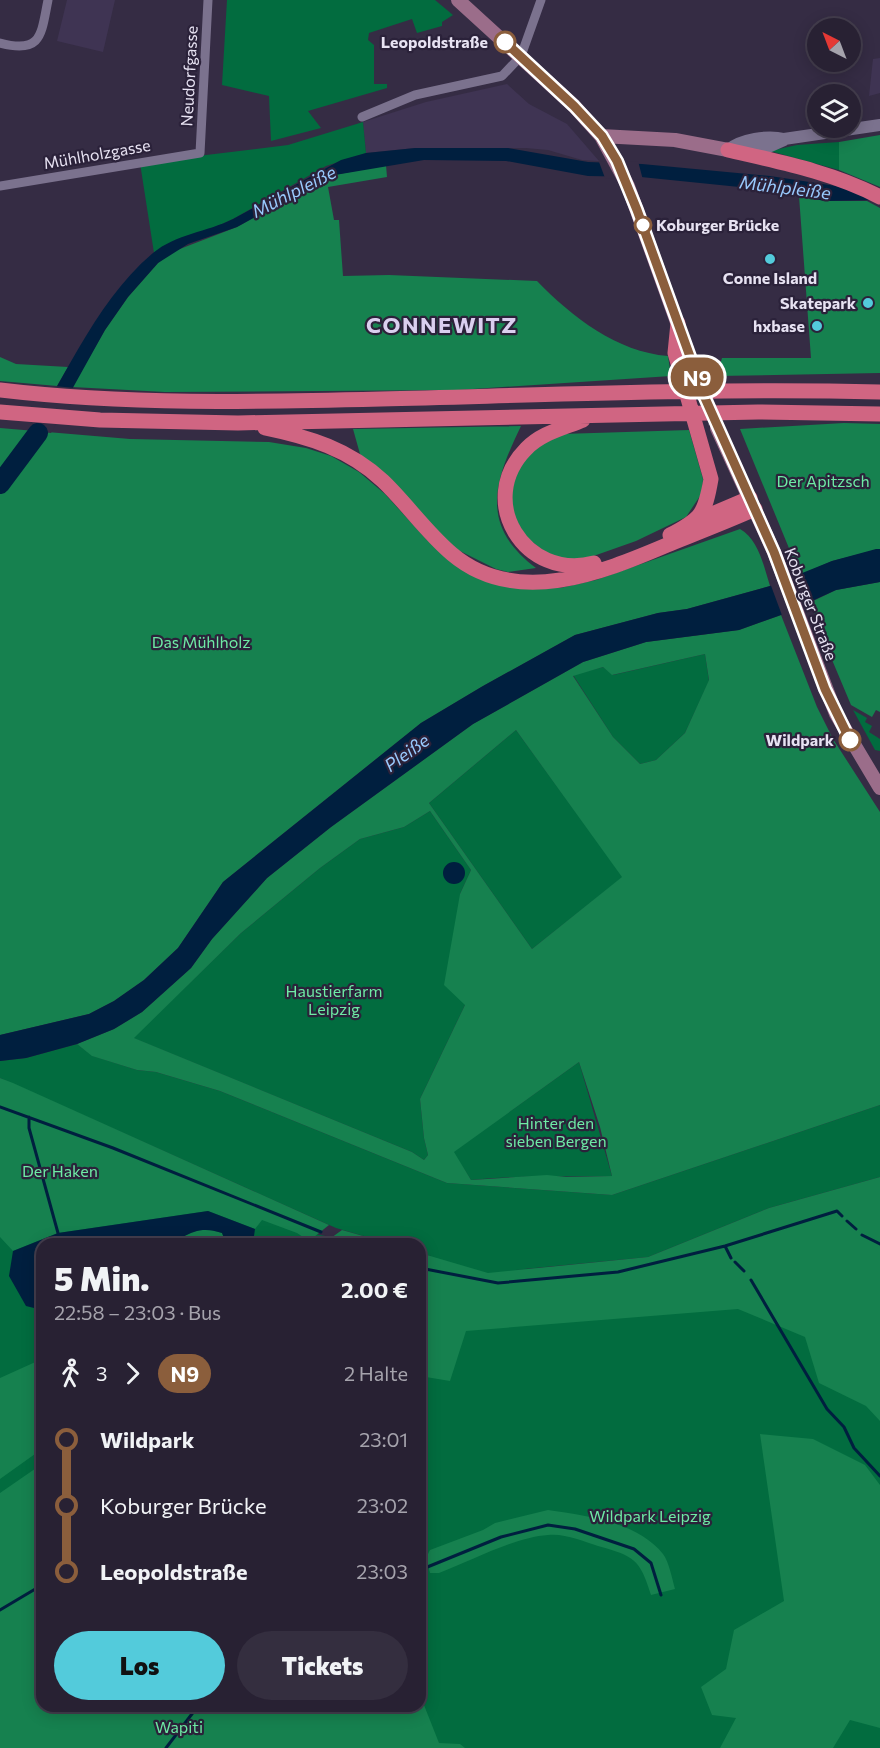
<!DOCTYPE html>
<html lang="de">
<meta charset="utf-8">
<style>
:root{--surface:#282133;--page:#342e3f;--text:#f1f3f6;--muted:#a5a3ac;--line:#443e4e;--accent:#53cbdb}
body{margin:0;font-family:Commissioner,sans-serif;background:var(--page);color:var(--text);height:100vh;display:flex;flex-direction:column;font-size:22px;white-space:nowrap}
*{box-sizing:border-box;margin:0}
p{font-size:20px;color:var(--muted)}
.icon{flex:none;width:33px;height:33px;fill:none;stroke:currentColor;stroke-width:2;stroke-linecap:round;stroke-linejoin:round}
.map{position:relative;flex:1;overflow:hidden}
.sheet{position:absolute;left:36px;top:1238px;width:390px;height:474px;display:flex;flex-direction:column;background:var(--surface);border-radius:18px;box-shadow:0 3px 15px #0003,0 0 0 2px var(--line)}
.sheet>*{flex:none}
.badge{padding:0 12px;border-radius:20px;font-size:21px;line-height:39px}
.needle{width:39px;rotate:318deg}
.controls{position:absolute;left:807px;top:18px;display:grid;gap:12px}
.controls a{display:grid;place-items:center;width:54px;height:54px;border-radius:50%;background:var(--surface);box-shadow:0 3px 15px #0003,0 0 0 2px var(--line);font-size:30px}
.map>.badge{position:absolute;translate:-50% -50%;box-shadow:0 0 0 3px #fff}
.legs{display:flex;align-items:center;gap:9px;height:66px;padding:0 18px;font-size:20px}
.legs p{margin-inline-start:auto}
.summary{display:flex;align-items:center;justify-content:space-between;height:102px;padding:0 18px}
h1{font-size:33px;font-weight:800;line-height:45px}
.primary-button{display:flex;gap:12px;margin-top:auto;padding:12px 18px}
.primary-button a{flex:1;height:69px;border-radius:36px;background:var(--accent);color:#111;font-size:24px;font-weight:800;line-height:69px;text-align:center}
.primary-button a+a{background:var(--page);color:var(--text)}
ul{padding:0 18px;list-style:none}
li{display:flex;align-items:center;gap:21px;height:66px;font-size:22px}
li i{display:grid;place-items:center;width:9px;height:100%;margin:0 8px;background:currentColor}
li i::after{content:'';width:15px;height:15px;margin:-8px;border:4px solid;border-radius:50%;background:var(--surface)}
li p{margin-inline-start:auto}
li:first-child i{background:linear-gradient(#0000 50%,currentColor 0)}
li:last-child i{background:linear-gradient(currentColor 50%,#0000 0)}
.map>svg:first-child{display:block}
</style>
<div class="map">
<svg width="880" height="1748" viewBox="0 0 880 1748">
<rect width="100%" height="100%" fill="#352c44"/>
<path fill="#3f3453" d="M67,0h48l-12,52 -46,-11z
M880,58v35l-11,3 4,-37z
M507,84l22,20 38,20 32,37 -17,-1 -34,-10 -22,-2h-111l-49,5 -3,-31 63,-20z"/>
<path fill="#026c3f" d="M227,0h208l18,15 -11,7v4l-25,7 -5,-14 -43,14 -1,7 6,5v39h13v4l-79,23 13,17 -50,13 -2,-45 -47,-11z
M363,122l3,31 -40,13 -93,53c-26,13 -54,17 -79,34l-14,-90 148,-18z
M839,142v28l-69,-19 27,-6z
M705,654l4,27 -24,52 -29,27 -16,4 -27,-27 -40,-62 30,-8 10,8z
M853,710l14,8 -2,4 7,4 -3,6 11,7v12l-5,-1z
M516,730l107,147 -91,72 -103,-146z
M430,811l41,59 -11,24 5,111 -45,94 4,39 4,17 -4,5 -12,-8 -279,-114 108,-105 79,-65 40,-29 44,-12z
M77,1044l16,12 44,14 19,2 64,19 227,92 165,12 268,-90v72l-111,31 -121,49 -134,13 130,-10 236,-81v569h-880v-650l315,136 46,9 -319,1v462h378v-451l11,1 -11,-3v-9l-32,-1 -52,-15 -336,-150v-17l26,-3z
M579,1062l33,114c-48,1 -94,-1 -141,4l-18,-28z"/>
<path fill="#16814f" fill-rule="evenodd" d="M880,135v52l-41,-17v-28z
M386,165l1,12 -59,10 6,33h5l4,56 46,-1 148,6c35,36 80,71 131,75l3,20 -213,14 -293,2 -93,-5 33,-57 23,-33 30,-34 14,-11 65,-25 92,-51z
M799,196l26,5h42l13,7v165l-163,3 -8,-11h11l2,-7h89z
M0,357l16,7 52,3 -11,19 -57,-5z
M844,423l36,1v125l-48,12 -32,14 -60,-146z
M521,426c-27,56 -42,99 15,142l-28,4 -12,-3 -44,-22 -92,-93 -7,-25z
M0,428l130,11 139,3 37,6 25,8 28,16 26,22 42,46 103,48h30l36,-8 144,-51c19,11 24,38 30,57l-83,23 -29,4 -83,22 -92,51 -62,37 -198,159 -45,66 -34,32 -30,21 -25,13 -89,21z
M689,430l14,49 -1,14 -16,24 -50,24 -51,18h-30l-31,-23 -13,-27v-18l4,-16 18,-26 29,-15z
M880,582v130l-4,-2 -4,7 -21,-12 -29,-69 -11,-34 25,-12z
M781,615l36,92 16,32 47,73v293l-268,90 -165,-12 -227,-92 -64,-19 -19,-2 -45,-14 -15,-12 37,-15 28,-17 49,-44 21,-29 55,-61 64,-51 142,-103 110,-62 63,-20 93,-12zM705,654l4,26 -24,53 -29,27 -16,4 -27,-27 -40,-61 30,-9 9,8zM516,730l106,147 -90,72 -103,-146zM430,811l41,59 -11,24 -16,91 21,20 -45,94 4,39 4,17 -4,5 -12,-8 -278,-114 107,-105 79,-65 40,-29 44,-12zM579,1062l21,65 12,49 -46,1 -19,-2 -76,5 -17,-28z
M0,1078l13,5 316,142 -20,16 -12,-8 -35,-13 -7,9 -47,-18 -150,22 -45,18 -13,-14z
M880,1177v244l-14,-15 -47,-23 -14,-46 -67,-28 -272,22 -16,50 -30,-5v-123l68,20 160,-16 121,-49z
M208,1229l14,4 4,11h-47l2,-6 14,-8z
M342,1230l46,13h-64z
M42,1359v90l-42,30v-101z
M760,1434l53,5 52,26 15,20v243l-30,-8 -17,28h-113l16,-30 -24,-3 -11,-28 25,-18 8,-39 50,-29z
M42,1464v242h378v-11l19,48 21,1 5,4h-465v-255z
M548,1510c36,5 90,12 115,44 6,8 9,24 12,35l-24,6c-11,-36 -17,-39 -53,-49 -15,-5 -34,-13 -50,-11 -33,2 -77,26 -109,38h-9l-4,-15 4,-8 53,-20 12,-7z"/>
<path fill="#001f3f" d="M415,148h93l80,14 54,2 128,12 79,12 31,12 -55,1 -57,-11 -127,-13 -53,-1 -82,-15 -82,-1 -95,16 -92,51 -49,17 -30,19 -30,34 -23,33 -60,108 -28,16c43,-64 76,-151 136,-201 23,-19 54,-21 80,-34l108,-59 25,-7z
M876,549h4v33l-44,8 -55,25 -42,15 -93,12 -63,20 -110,62 -142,103 -64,51 -55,61 -21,29 -49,44 -28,17 -37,15 -51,14 -26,3v-26l89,-21 25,-13 30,-21 34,-32 45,-66 198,-159 62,-37 92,-51 83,-22 29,-4 83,-23 62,-25z
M443 873a11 11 0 1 1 22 0a11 11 0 1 1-22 0Z
M208,1211l47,18 -2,14h-27l-4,-10c-16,-5 -25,-4 -41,5l-2,5 -137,1v66l-16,-4 -17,-30 4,-25 45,-18z"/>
<path fill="#352c44" d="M638,161l5,19 -38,-2 -6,-16z
M54,386l21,2 -24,45 -22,-3z
M798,572l13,34 -28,12 -13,-35z"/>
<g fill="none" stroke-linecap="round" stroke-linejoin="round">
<path stroke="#001f3f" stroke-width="3" d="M0,1107l113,41 208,84
M29,1117v11l29,105
M847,1221l9,8
M862,1235l18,9
M340,1241l7,3
M725,1246l6,12
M735,1262l9,9
M420,1268l78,15 120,-11 107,-26 112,-35 5,5
M751,1280l76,129 17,18 10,21 26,28
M420,1570l81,-33 47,-12 27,4 59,20 17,14 10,32
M0,1610l42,-25
M166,1748l32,-42"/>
<path stroke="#001f3f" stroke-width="20" d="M0,484l38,-51"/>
<path stroke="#50475e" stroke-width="14" stroke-dasharray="14 7" stroke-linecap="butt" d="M699,382l16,41"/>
<path stroke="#7b728e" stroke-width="9" d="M0,43c42,11 41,-8 48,-43
M362,117l53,-22 87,-19 19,-20 20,-56
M0,186l200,-33 8,-153"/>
<path stroke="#7b728e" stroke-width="12" d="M728,150c13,-11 40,-15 56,-11l96,-14
M743,151l23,-3 18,-8"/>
<path stroke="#9b6d8a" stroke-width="14" d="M458,0l116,106 27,30 27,50 69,192
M601,136l74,4 53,10
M717,428l57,124 62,162 44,74"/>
<path stroke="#d06582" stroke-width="15" d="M728,150c52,12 104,22 152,47
M0,390c126,15 254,12 381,9 166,-4 333,-11 499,-7
M0,412l100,8 138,3 520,-11 122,2
M583,420c-19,8 -42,13 -57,29 -51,52 -1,132 68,114
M265,428c44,9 84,21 118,53 24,23 43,51 69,73 64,54 149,19 215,-9 30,-12 59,-23 88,-36
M698,520l52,-22
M670,535c31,-16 35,-21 41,-56l-36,-126 3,-30"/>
</g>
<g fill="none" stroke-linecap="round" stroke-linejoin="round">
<defs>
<path id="line-1" d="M505,42l69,64 28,30 15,25 20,49 68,188 69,154 51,137 25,51"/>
</defs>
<use href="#line-1" stroke="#fff" stroke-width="14"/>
<use href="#line-1" stroke="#8b5e3c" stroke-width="9"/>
</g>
<g fill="#fff" stroke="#8b5e3c" stroke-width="3">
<circle cx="505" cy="42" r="10"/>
<circle cx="643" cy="225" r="8"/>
<circle cx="850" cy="740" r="10"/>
</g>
<g fill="#53cbdb" stroke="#2b223a" stroke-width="2">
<circle cx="770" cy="259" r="6"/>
<circle cx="868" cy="303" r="6"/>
<circle cx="817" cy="326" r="6"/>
</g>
<g text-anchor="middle" stroke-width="4.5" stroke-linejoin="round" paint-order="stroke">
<g font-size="16" font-weight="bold" fill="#e7e2f2" stroke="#2b223a" text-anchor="end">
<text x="488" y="48">Leopoldstraße</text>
<text x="656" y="231" text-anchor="start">Koburger Brücke</text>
<text x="834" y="746">Wildpark</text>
</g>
<g font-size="16" fill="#e7e2f2" stroke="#2b223a">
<text transform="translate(189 76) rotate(-87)" y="6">Neudorfgasse</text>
<text transform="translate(97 154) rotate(-10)" y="6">Mühlholzgasse</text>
<text transform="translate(811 604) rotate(69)" y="6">Koburger Straße</text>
</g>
<g font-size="16" font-weight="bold" fill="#e7e2f2" stroke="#2b223a" text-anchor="end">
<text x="770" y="284" text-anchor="middle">Conne Island</text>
<text x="856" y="309">Skatepark</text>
<text x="805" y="332">hxbase</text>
</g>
<g font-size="16" fill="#6eeba5" stroke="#2b223a">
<text x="823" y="487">Der Apitzsch</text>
<text x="201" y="648">Das Mühlholz</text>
<text x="334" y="997">Haustierfarm<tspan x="334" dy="18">Leipzig</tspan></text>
<text x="556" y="1129">Hinter den<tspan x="556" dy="18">sieben Bergen</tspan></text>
<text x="60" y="1177">Der Haken</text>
<text x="650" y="1522">Wildpark Leipzig</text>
<text x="179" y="1733">Wapiti</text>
</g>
<g font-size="18" font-style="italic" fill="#99cafe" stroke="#2b223a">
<text transform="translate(785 188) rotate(7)" y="6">Mühlpleiße</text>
<text transform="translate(294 192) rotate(-27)" y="6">Mühlpleiße</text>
<text transform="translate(407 753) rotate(-36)" y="6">Pleiße</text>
</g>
<g font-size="22" font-weight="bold" letter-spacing="1.5" fill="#dacfef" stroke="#2b223a">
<text x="442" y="333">CONNEWITZ</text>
</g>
</g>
</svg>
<div class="controls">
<a><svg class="needle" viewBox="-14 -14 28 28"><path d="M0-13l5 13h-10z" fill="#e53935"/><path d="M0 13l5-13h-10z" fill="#a5a3ac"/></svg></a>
<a><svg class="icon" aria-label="layers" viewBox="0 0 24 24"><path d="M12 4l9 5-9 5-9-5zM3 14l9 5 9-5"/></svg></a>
</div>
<b class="badge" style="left:697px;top:377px;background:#8b5e3c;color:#fff">N9</b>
<section class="sheet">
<div class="summary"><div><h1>5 Min.</h1><p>22:58 – 23:03 · Bus</p></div><b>2.00 €</b></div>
<div class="legs"><svg class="icon" aria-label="walk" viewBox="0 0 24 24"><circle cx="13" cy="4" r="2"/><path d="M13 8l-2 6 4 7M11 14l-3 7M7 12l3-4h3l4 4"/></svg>3<svg class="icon" aria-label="forward" viewBox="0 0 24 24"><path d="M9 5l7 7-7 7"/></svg><b class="badge" style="background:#8b5e3c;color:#fff">N9</b><p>2 Halte</p></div>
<ul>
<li><i style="color:#8b5e3c"></i><b>Wildpark</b><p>23:01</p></li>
<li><i style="color:#8b5e3c"></i><span>Koburger Brücke</span><p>23:02</p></li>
<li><i style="color:#8b5e3c"></i><b>Leopoldstraße</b><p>23:03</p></li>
</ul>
<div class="primary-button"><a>Los</a><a>Tickets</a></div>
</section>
</div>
